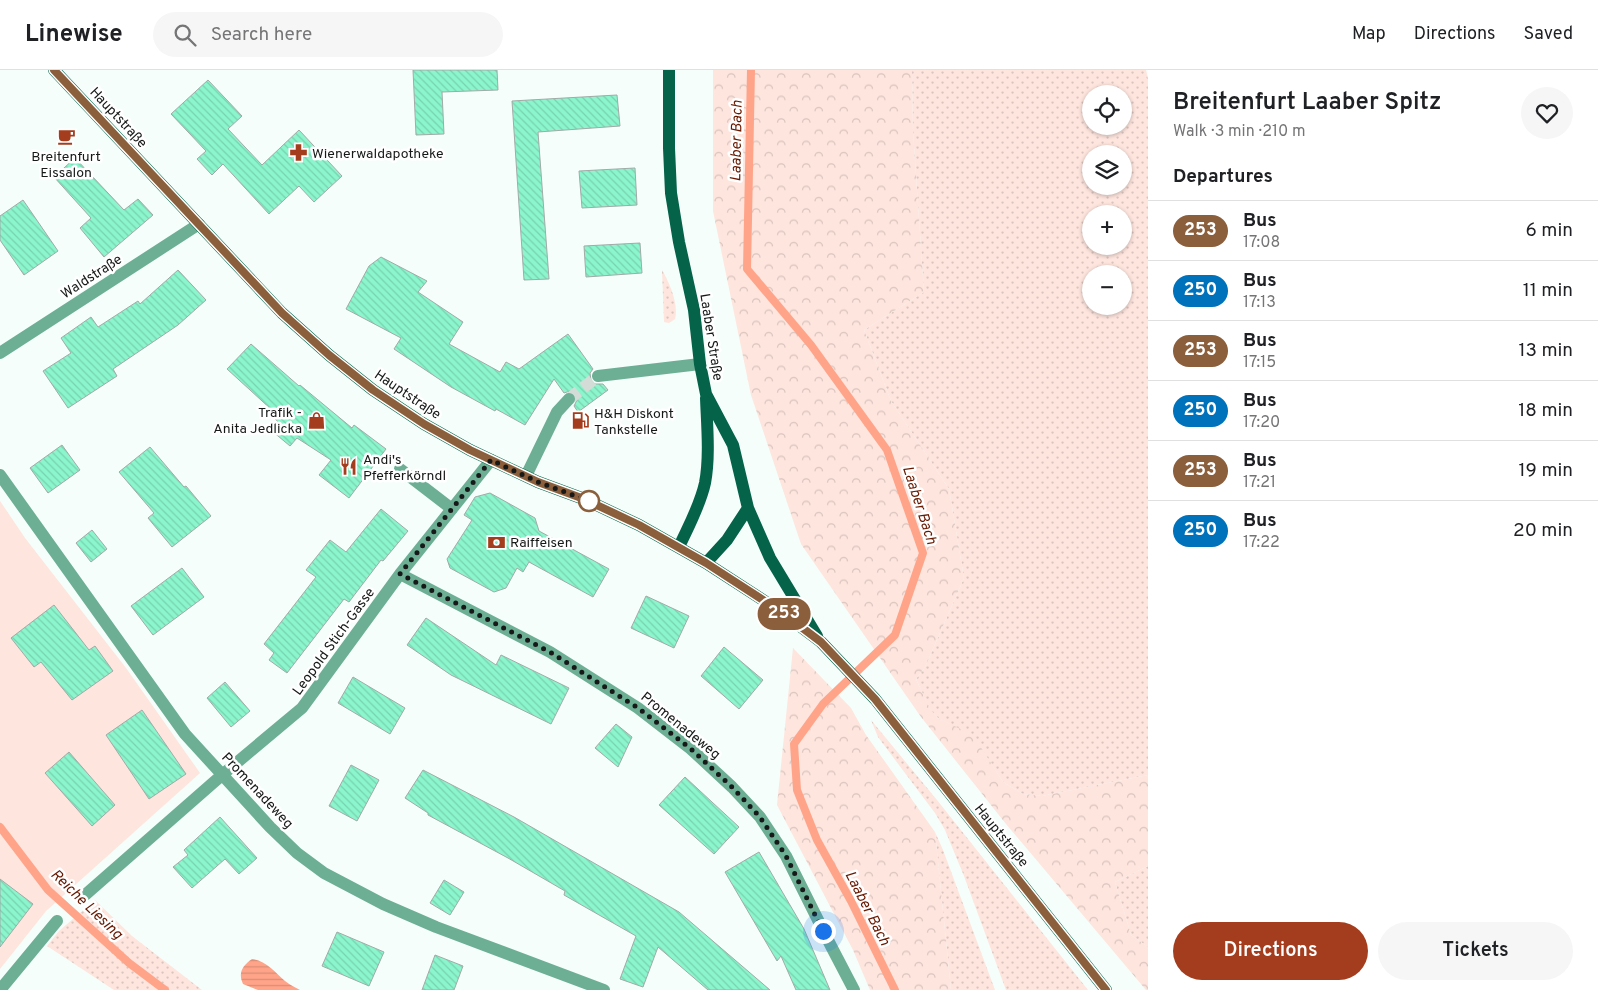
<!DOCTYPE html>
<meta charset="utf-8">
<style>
:root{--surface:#fff;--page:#f6f6f6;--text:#202124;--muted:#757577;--line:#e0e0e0;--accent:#a43d1d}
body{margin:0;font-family:Overpass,sans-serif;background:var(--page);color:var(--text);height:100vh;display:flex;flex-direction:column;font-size:19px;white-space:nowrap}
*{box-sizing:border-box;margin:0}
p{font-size:16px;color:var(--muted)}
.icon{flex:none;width:28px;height:28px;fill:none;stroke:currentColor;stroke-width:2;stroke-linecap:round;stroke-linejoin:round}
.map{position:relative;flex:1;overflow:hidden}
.panel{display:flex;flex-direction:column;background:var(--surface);width:450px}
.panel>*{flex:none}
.badge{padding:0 10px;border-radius:16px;font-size:18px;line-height:32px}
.controls{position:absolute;left:1082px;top:15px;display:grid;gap:10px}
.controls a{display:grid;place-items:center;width:50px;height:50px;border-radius:50%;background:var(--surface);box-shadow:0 1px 4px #0004;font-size:25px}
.you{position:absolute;width:25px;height:25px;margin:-12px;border:4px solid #fff;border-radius:50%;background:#1a73e8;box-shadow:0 0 0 8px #1a73e833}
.map>.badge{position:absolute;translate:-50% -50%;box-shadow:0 0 0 2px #fff}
h2{padding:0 25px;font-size:19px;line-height:45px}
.round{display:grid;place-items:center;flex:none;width:52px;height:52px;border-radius:26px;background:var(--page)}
.overview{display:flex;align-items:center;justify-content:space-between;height:85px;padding:0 25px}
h1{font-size:24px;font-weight:600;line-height:38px}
.button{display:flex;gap:10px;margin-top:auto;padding:10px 25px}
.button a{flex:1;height:58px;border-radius:30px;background:var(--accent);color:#fff;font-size:20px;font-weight:600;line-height:58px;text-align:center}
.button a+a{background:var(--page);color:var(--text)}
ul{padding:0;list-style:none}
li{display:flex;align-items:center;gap:15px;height:60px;padding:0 25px;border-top:1px solid var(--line)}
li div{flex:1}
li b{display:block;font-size:19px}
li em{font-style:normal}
li .badge{min-width:55px;font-weight:700;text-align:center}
header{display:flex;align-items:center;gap:30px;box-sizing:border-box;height:70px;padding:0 25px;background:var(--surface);border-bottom:1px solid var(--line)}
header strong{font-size:24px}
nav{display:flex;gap:28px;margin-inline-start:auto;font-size:18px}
.search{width:350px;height:45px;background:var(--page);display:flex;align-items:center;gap:12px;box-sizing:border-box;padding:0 18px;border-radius:28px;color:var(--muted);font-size:19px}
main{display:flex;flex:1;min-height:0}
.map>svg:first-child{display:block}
</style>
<header>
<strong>Linewise</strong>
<div class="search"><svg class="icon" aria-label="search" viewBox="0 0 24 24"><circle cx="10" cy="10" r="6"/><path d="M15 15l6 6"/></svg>Search here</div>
<nav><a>Map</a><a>Directions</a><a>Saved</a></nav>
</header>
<main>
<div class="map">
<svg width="1148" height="920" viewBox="0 0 1148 920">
<defs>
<pattern id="grass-dots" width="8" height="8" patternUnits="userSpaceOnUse" patternTransform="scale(1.25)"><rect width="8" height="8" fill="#fee5de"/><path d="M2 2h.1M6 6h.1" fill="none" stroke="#d9c4be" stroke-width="1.8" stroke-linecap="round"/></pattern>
<pattern id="forest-crowns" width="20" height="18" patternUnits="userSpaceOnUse" patternTransform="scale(1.25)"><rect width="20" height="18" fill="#fee5de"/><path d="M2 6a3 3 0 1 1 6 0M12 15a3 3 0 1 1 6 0" fill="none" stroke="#d9c4be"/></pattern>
<pattern id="water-rules" width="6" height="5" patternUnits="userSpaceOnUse" patternTransform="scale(1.25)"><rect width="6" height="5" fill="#ffa489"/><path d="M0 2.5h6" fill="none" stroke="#da8d76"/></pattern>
<pattern id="building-back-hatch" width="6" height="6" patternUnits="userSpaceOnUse" patternTransform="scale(1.25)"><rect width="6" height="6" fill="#8bf6cd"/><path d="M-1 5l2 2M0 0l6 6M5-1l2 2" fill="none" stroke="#77d2af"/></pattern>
</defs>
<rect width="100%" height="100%" fill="#f5fefa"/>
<path fill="url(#grass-dots)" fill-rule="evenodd" d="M912,0h234l2,9v696l-106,21 -19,-2 -20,-12 -30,-46 -35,-18 -8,-8 -14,-31 9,-12 39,-89 -15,-89 -58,-88 -27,-71 60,-38 -11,-161zM1091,24h33v32h-33zM1091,84h33v32h-33zM1091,144h33v32h-33zM1091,204h33v32h-33z
M662,200c7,12 17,34 13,49l-6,4 -5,-1z
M871,650l66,80 151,190h-82l-42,-114 -19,-46 -10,-17 -57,-76z
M935,762l8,18 52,140h-44z
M1148,796v81l-17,-12 -16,-53z
M95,830l37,36 70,54h-88l-67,-44 12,-15z"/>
<path fill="url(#forest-crowns)" d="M713,0h199l1,61 11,161 -60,38 27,71 58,88 15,89 -39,89 -9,12 14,30 8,9 35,17 30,47 20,12 19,2 106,-21v91l-33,16 16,53 17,12v43h-2l-140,-166 -85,-107 -120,-173 -50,-149 -38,-184z
M793,578l58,60 15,27 69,97 16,158h-81l-17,-40 -76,-145z"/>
<path fill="#fee5de" d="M0,431l25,37 101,130 74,105 -154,138 -46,58z"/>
<path fill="url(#water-rules)" d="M252,889c13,1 24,14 33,22 5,4 10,6 15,9h-42l-15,-6c-5,-11 -1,-18 9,-25z"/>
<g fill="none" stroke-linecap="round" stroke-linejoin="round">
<path stroke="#ffa489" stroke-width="8" d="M751,0l-4,199 64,76 76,105 36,103 -28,82 -72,69 -29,40 3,46 20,50 34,61 44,89
M0,757l48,63 81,73 36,27"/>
</g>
<path fill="url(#building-back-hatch)" stroke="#a2aaa7" d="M413,0h84l1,20 -56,2 2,42 -28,1z
M208,10l34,36 -14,13 34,36 37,-35 43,46 -28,26 -15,-16 -30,28 -46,-50 -11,11 -15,-16 9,-8 -35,-37z
M617,25l3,31 -82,6 11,147 -25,1 -12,-179z
M75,88l49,52 14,-11 15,16 -49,42 -24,-29 11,-10 -37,-41z
M635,98l2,37 -55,3 -3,-37z
M23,130l35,51 -34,24 -24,-35v-24z
M640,173l2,30 -56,4 -2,-31z
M381,187l46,24 -9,11 45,30 -14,22 51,28 6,-10 13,7 49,-35 25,35 -3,4 1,7 4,4h8l5,6 -30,22 -4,-6 3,-6 -2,-7 -5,-2 -6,2 -10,-14 -29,46 -29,-16 -1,2 -44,-24 -57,-38 7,-11 -55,-29 23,-43z
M178,200l28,30 -28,25 -65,44 4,7 -49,32 -25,-37 28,-18 -10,-15 30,-21 7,10 40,-26 2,3z
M251,274l48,42 1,-1 52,43 2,-3 32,24 -37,49 -30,-23 12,-15 -34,-22 -7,8 -18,-15 6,-9 -7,-8 2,-3 -46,-42z
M62,375l18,25 -32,23 -18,-25z
M150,377l34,40 2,-1 25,30 -39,31 -24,-29 6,-5 -35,-41z
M490,423l45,25 4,13 70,38 -16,28 -64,-35 -6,10 -6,-4 -11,20 -12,4 -44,-24 -3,-9 25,-39 -8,-5 11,-18z
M381,439l27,22 -25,30 -2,-1 -32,42 -5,-3 -57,74 -18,-13 5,-7 -10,-9 52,-67 -10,-7 24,-30 16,12z
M92,460l15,19 -16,13 -15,-19z
M182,498l22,29 -51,38 -22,-29z
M646,526l43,20 -15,32 -43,-20z
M54,535l35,45 6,-4 18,25 -41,29 -31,-38 -7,5 -23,-29z
M426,548l70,47 5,-10 68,33 -18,36 -100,-49 -44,-30z
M724,577l39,33 -24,29 -38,-33z
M353,607l52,31 -15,26 -52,-31z
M225,612l25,29 -19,16 -24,-29z
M142,640l44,64 -37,25 -43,-64z
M616,654l16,13 -14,30 -23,-19z
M69,682l46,53 -23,21 -47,-53z
M351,695l28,15 -22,41 -28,-15z
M423,700l91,47 165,95 91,78h-62l-50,-43 -15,40 -23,-8 16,-43 -72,-41 1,-4 -57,-33 -80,-43v-2l-23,-15z
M685,707l54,50 -25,27 -55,-49z
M220,747l37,41 -18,16 -14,-15 -33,29 -19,-21 15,-12 -4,-5z
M759,782l45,77 26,61h-34l-15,-34 -4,5 -52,-89z
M0,809l33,25 -33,43z
M444,810l20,12 -14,23 -20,-12z
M337,862l47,20 -15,34 -47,-20z
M435,885l28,11 -9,24h-32z"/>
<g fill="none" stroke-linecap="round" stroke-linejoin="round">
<path stroke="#d4dcd8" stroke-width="12" stroke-dasharray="12 6" stroke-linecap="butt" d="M569,329l29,-23"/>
<path stroke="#6caf95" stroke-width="12" d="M0,283l199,-129
M598,306l102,-12
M400,399l52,40
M0,405l185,259 85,93 27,26 27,20 59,31 53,23 168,63
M526,406l31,-64 12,-13
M400,504l150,78 88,56 53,41 41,38 28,30 26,39 45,90 23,44
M85,825l137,-120 80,-67 98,-134 91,-114
M0,920l57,-69"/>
<path stroke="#056349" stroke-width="12" d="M54,0l228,243 47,42 44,35 51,34 46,26 68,32 46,17 55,26 67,38 74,48 41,31 54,57 231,291
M669,0v78l2,45 8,49 15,68 6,54 6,30 27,51 15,63 22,50 47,78
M679,477c9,-20 21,-41 26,-64 5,-26 2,-58 1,-85
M706,493l21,-23 21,-32"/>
</g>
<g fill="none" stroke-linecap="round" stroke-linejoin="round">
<defs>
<path id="line" d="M54,0l228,243 47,42 44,35 51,34 46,26 68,32 46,17 55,26 67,38 74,48 41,31 54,57 231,291"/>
</defs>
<use href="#line" stroke="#fff" stroke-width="11"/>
<use href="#line" stroke="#8b5e3c" stroke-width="8"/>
<path stroke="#161918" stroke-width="5" stroke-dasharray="0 9" d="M589,431l-51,-19 -47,-22 -91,114 150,78 88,56 53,41 41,38 28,30 26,39 37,75"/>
</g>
<defs>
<symbol id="cafe-bare" viewBox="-9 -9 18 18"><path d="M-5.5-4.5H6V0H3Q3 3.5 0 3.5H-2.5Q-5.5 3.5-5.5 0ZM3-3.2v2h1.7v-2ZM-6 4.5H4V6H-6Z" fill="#a43d1d" stroke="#fff" stroke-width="2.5" paint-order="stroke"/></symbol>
<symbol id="pharmacy-bare" viewBox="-9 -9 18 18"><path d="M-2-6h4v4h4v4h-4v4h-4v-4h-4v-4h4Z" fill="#a43d1d" stroke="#fff" stroke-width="2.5" paint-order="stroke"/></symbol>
<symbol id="shop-bare" viewBox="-9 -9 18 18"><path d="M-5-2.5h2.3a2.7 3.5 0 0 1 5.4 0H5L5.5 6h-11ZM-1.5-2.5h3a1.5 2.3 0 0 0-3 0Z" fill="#a43d1d" stroke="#fff" stroke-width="2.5" paint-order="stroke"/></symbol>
<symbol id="fuel-bare" viewBox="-9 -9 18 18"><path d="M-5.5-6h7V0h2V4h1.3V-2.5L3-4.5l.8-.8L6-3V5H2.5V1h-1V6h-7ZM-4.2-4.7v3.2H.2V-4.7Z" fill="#a43d1d" stroke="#fff" stroke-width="2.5" paint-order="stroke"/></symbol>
<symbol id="restaurant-bare" viewBox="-9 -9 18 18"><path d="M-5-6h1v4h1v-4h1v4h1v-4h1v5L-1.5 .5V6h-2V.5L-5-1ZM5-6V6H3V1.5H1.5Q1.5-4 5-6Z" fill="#a43d1d" stroke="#fff" stroke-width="2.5" paint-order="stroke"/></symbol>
<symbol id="bank-bare" viewBox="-9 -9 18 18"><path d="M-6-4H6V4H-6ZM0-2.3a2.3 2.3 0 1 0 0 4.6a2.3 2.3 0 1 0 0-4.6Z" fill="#a43d1d" stroke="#fff" stroke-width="2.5" paint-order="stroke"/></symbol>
</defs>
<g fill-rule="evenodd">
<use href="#cafe-bare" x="54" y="54" width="25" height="25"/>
<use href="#pharmacy-bare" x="286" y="70" width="25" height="25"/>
<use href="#shop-bare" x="304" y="338" width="25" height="25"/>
<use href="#fuel-bare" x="568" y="338" width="25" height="25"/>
<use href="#restaurant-bare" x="336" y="384" width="25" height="25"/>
<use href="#bank-bare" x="484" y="460" width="25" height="25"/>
</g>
<circle fill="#fff" stroke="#8b5e3c" stroke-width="2.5" cx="589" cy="431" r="10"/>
<g text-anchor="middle" stroke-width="5" stroke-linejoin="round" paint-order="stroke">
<g font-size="14" fill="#161918" stroke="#fff">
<text transform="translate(119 47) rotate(47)" y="5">Hauptstraße</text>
<text transform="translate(91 206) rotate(-33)" y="5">Waldstraße</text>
<text transform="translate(712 267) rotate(81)" y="5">Laaber Straße</text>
<text transform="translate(408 324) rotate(34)" y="5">Hauptstraße</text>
<text transform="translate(333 571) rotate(-54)" y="5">Leopold Stich-Gasse</text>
<text transform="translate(681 655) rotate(39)" y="5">Promenadeweg</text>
<text transform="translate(258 720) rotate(47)" y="5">Promenadeweg</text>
<text transform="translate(1002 765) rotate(51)" y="5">Hauptstraße</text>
</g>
<g font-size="14" fill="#161918" stroke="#fff" text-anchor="start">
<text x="312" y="88">Wienerwaldapotheke</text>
<text x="66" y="91" text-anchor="middle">Breitenfurt<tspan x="66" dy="16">Eissalon</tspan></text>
<text x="302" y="347" text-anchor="end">Trafik -<tspan x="302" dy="16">Anita Jedlicka</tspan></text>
<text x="594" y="348">H&amp;H Diskont<tspan x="594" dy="16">Tankstelle</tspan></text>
<text x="363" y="394">Andi's<tspan x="363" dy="16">Pfefferkörndl</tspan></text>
<text x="510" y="477">Raiffeisen</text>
</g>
<g font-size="15" font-style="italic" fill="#671900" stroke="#fff">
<text transform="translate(736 71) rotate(-89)" y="5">Laaber Bach</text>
<text transform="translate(920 435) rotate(72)" y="5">Laaber Bach</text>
<text transform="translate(87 834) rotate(44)" y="5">Reiche Liesing</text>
<text transform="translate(868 838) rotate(63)" y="5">Laaber Bach</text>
</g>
</g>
</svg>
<div class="controls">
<a><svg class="icon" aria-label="locate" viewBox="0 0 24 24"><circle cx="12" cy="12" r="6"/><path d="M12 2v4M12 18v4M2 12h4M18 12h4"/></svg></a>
<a><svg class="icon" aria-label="layers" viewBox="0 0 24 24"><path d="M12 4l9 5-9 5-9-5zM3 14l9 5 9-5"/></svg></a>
<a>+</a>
<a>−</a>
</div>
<div class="you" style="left:823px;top:861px"></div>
<b class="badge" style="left:784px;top:544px;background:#8b5e3c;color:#fff">253</b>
</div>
<section class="panel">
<div class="overview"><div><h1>Breitenfurt Laaber Spitz</h1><p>Walk · 3 min · 210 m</p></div><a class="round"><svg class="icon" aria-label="heart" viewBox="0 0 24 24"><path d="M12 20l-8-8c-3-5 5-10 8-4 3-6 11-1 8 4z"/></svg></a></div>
<h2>Departures</h2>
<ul>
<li><span class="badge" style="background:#8b5e3c;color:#fff">253</span><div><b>Bus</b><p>17:08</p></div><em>6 min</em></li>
<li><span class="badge" style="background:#0072bc;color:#fff">250</span><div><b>Bus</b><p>17:13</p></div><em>11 min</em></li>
<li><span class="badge" style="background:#8b5e3c;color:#fff">253</span><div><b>Bus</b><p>17:15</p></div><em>13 min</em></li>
<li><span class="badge" style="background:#0072bc;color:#fff">250</span><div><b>Bus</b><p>17:20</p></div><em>18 min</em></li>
<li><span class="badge" style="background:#8b5e3c;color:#fff">253</span><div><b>Bus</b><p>17:21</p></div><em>19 min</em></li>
<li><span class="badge" style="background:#0072bc;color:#fff">250</span><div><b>Bus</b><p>17:22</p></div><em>20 min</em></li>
</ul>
<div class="button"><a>Directions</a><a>Tickets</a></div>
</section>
</main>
